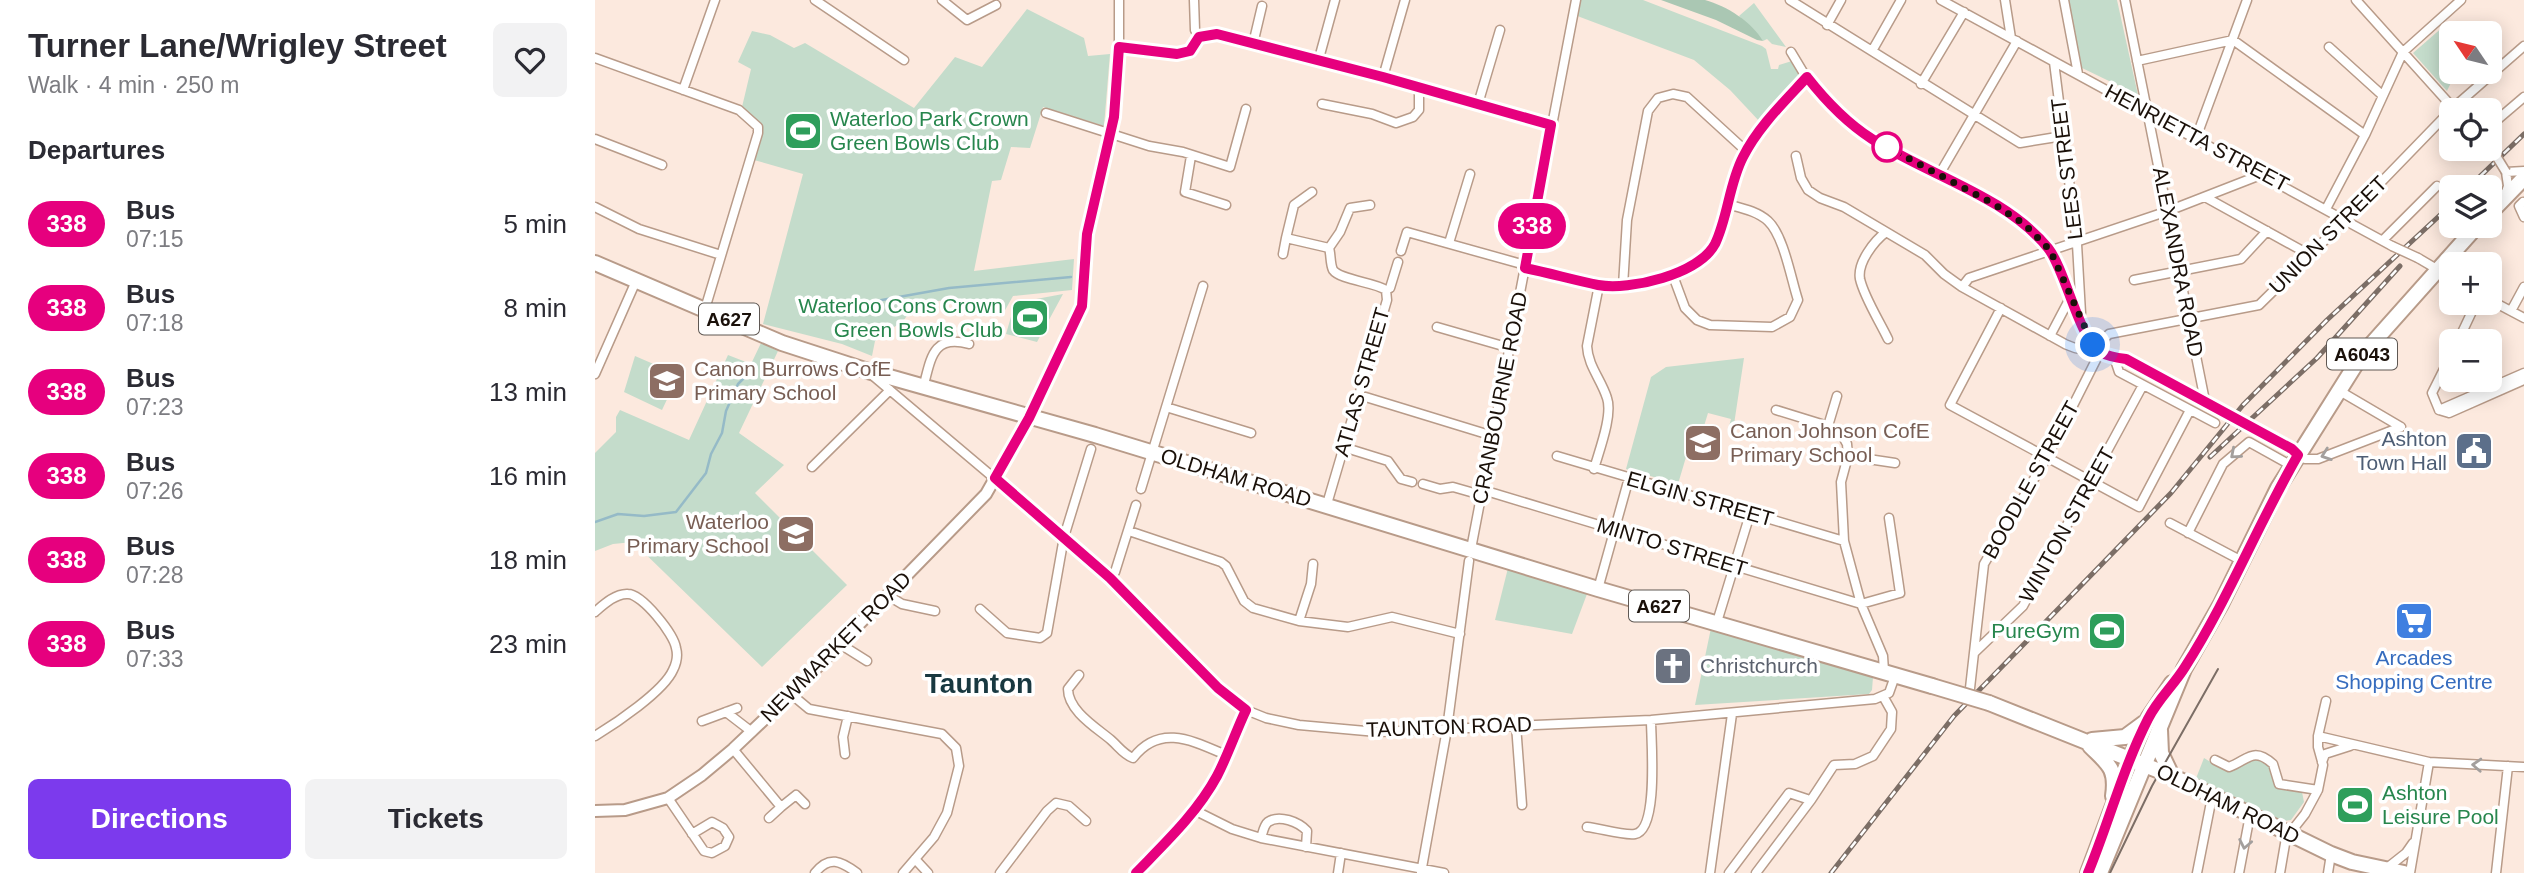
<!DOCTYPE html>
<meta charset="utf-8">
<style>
:root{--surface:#fff;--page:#f2f2f3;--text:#2b2b33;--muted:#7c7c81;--accent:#7c3aed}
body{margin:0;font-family:Arial,sans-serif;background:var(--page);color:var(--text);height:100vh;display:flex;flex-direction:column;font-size:26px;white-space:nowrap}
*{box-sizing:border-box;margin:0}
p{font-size:23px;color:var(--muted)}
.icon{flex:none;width:38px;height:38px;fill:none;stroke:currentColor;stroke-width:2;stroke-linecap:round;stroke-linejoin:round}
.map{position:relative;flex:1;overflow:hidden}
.drawer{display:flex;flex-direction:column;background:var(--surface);width:595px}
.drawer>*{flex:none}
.badge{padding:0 14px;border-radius:23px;font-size:24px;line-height:46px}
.needle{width:46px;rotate:305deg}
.fabs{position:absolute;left:1844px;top:21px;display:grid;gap:14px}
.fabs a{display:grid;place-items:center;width:63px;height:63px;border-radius:10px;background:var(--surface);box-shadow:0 4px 18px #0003;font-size:35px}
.you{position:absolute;width:35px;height:35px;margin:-18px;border:5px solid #fff;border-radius:50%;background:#1a73e8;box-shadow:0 0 0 10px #1a73e833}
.map>.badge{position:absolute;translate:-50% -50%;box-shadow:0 0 0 4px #fff}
h2{padding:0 28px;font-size:26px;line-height:63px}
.round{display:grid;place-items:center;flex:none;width:74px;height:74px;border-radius:10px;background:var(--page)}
.headline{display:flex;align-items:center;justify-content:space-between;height:119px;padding:0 28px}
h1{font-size:33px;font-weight:800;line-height:52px}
.primary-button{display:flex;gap:14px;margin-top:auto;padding:14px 28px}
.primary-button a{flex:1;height:80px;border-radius:10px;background:var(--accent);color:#fff;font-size:28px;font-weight:800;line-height:80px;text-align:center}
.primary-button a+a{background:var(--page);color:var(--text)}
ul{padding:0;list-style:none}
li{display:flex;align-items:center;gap:21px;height:84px;padding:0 28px}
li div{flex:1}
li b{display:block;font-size:26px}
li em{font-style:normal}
li .badge{min-width:77px;font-weight:700;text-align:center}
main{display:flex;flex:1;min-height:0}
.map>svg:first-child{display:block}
</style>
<main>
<section class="drawer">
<div class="headline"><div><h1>Turner Lane/Wrigley Street</h1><p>Walk · 4 min · 250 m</p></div><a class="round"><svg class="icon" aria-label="heart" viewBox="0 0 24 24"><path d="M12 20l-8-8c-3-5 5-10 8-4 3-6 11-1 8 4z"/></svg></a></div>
<h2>Departures</h2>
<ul>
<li><span class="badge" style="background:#e6007e;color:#fff">338</span><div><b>Bus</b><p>07:15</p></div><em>5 min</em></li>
<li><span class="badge" style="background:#e6007e;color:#fff">338</span><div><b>Bus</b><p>07:18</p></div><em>8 min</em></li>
<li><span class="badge" style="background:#e6007e;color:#fff">338</span><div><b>Bus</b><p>07:23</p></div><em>13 min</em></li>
<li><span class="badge" style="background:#e6007e;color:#fff">338</span><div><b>Bus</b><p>07:26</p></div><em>16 min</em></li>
<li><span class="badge" style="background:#e6007e;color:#fff">338</span><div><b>Bus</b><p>07:28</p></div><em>18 min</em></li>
<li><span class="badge" style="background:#e6007e;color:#fff">338</span><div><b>Bus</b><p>07:33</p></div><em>23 min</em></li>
</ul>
<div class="primary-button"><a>Directions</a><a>Tickets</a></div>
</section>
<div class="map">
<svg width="1929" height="873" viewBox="0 0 1929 873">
<rect width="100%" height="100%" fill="#fce9de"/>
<path fill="#c4dccb" d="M985,0h63l119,46 4,3 5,20h7l1,-4 13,-4 8,12 -1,4 -39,45 -30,-32 -36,-30 -114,-43 -4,-2z
M1472,0h50l21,95 -58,-28z
M1159,3l32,44 -14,-3 -5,-5 -4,2 -24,-25z
M432,9l57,29 4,18 22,-2 -6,72 -61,-19 -13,41 -19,-1 -10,33 -9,1 -18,90 100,-12 -2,31 -59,6 -9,16c-32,-18 -56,-13 -90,-7l-10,15 -29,21 -3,15 -30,-12 -79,-20 40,-150 -49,-14 5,-36 -17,-17 9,-38 -13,-7 14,-31 18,4 24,13 11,-5 109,65 41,-51 27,10z
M1849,26l-2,26 10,12v8h4l-9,19 -34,-38z
M468,294l-26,48 -31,-8 9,-31z
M166,343l17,8 -39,82 45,32 -29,28 92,92 -85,82 -129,-125 -20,2 -18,7v-98l21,-21v-15l4,-7 69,30 39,-85 23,9z
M40,356l37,16 -6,17 5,2 -9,19 -38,-18z
M1149,358l-11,73 -5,-1 3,-11 -23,-6 -11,36 -8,-2 -11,37 -52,-15 25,-92 15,-10z
M913,568l79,26 -15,40 -77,-14z
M1116,628l162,49 -1,13 -3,4 -174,11z
M1609,758c7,4 18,13 26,12 13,-1 26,-23 40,-2 3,5 2,11 5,16l6,4 21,4 2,10 -13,18 -8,1 -53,-26h-6l-29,-14z"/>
<path fill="#aac7b3" d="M1066,0c13,0 31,0 44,0 22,6 47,22 58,41l-6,-1 -41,-20z"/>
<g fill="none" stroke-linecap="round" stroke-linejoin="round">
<path stroke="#95bac7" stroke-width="2.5" d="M242,308l112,-20 122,-11
M0,522l23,-8 26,2 32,-4 30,-39 5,-19 11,-21 4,-22 12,-27 13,-13"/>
<defs>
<path id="street" d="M220,0l89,60
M347,0l25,20 29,-15
M599,0l1,30 4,7
M1195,0l230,143 43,-7
M1346,0l451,246
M1410,0l6,38
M1469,0l14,74
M1530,0l80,401
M1761,0l99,110
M1232,25l14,-25
M658,44l9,-38
M524,47l58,7 13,-3 9,-14 18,-3 101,28 65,15 168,48
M1734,47l53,48
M1277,51l29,-51
M1196,52l15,25 17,20 49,42 122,65 30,20 26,25 38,89 12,14 26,7 161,85 18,15h13l83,-32
M0,58l144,52 19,17v6l-53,176
M1542,61l96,-21 132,95
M723,62l17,-62
M1459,62l23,182 4,69
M788,77l22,-77
M1326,84l43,-72
M88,90l32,-90
M727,104l50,10 24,9 17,-6 6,-7v-22
M883,104l22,-74
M451,113l103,33 34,6 47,15 16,-58
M1895,126l34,-29
M1601,138l51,-138
M0,139l67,26
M596,156l-6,36 41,13
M1201,156l5,22 7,12 12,8 24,9 81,48 19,19 18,13
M1344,175l78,-134
M717,192l-18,13 -8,33 43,10c2,6 1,16 4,22 7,10 41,12 53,20
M1910,195l3,-9 -2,-14 18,-1
M1610,197l105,58
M1928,202l-4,4 5,11
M0,207l44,22 82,26
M1731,209l39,-74 38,-83 58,-52
M1291,232c-12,9 -29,31 -26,47 4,18 20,43 28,60
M1788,240l54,-54
M854,243l21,-69
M734,248l11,-16 10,-24 20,-3
M806,251l6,-19 118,33
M688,254l3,-16
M1823,258l34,20
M930,268c24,5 49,12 73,17 32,6 101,-11 116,-41 14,-27 15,-60 29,-87 15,-30 41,-55 63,-80
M1077,273l13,35 12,12 13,5 62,2 18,-10 8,-17c-7,-21 -14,-64 -30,-79 -11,-10 -27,-13 -41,-17
M1539,280l107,-21 26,-28
M1028,286l4,-66 21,-109 10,-13 15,-4 14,3 59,54
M1895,300l34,18
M1406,308l-51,97 189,102 51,-97
M1916,311l13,-24
M842,327l73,21
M1455,336l20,-38
M1863,341l18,-38
M1498,344c-11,8 -16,5 -28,0l-103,-57 7,-9 199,-67 95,-37
M1519,357l5,15 96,51
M0,374l41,-93
M277,375l192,162 46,41 116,117 20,15 20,8 33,7 78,7 274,-12 224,-21 14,-6 6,-17
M328,388c8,-29 9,-54 46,-44
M1743,390l63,37
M764,395l134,41
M571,407l85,26
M1181,410l52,16 13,7 6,11 1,12 -7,26 3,59 17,63 22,52 1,15
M1844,410l10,3 75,-33
M1844,410l85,-37
M1844,410l-7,-17 20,-40
M434,418l53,-112 5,-72 27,-117 5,-70v-47
M1233,426l9,-30
M748,447l45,14 13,18 11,3
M962,456l287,85
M1253,456l47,7
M217,467l78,-77
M999,469c5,-18 19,-54 13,-71 -6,-19 -19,-32 -20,-52l12,-61
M828,484l17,5 13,-2 28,8
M546,489l62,-203
M888,490l378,114 39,-11 -11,-75
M732,504l60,-204 -1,-10 4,-2 8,-26
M1575,523l72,38
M534,531l92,31 5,4 18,35 9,7 46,13 49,6 44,-10 68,17
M1593,533l35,-69 26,-22 43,24
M876,549l105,-549
M515,578l5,-6 21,-67
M1003,589l31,-111
M292,595l15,9 33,7
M385,609l27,24 33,5 7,-5 17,-96 27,-88
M0,612c8,-7 21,-19 33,-18 14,0 46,40 48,54 2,7 0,16 -3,22 -9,21 -58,54 -78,66
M704,621l12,-37 2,-20
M1122,622l33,-108
M245,644l27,17
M1380,652l48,-46 120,-221
M484,675l-11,14c0,22 29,39 43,51 8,7 12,14 22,18 27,-35 60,-17 93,-3
M196,694l18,15 133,25 14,14 3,18 -12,47 -13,24 -31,36
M1374,697l15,-133 63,-107 53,-105 1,-10 8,-8 150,-29 68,-67 126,-130 71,-62
M131,712l26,20
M107,721l35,-13
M921,725l6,80
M1723,736l111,26 95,5
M138,749l48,58 15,-12 9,9
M250,754l-2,-17 5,-21
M1620,760l14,7c19,-7 24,-21 44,-3l6,20 39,6
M1727,762l3,-8 25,-8
M73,798l36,53 8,2 13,-7 4,-9 -6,-9 -11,-6 -20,12
M599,810l38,19 29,9 183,35
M174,818l12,-11
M992,827c12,1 37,9 48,7 24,-4 16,-94 16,-114
M666,838c2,-6 3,-13 7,-16 11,-8 31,0 39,9l-1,16
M320,859l13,14
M1792,868l19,-15 7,-10
M220,873c14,-18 26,-12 42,0
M405,873l47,-62 9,-8 13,3 17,15
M541,873l38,-39 43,-57 29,-67
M743,873l3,-20
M826,873l26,-144 22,-168
M1115,873l22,-159
M1134,873l60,-80 18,6
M1161,873l55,-73 23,-35 21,-1 18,-8 18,-27 1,-17 -9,-16
M1602,873l15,-76
M1644,873l11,-58
M1685,873l6,-35 19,-24 13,-24 5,-25 -5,-18v-11l8,-35
M1733,873l3,-19
M1815,873l19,-111
M1901,873l12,-107"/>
<path id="secondary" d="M0,811l30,-1 43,-12 34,-23 31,-26 58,-55 195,-200 43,-76"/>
<path id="highway" d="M1895,213l34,-35
M0,263l187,80 86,28 227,64 503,154 334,97
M1394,703l183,73 159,78 21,8 52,11
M1565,730l1,23 11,23
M1497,740l33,-3 19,-14
M1495,746c18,18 27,22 23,50
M1493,873l49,-131 12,-25 23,-34
M1505,873l84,-204 37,-65 57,-116 83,-132 116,-130"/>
</defs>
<use href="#street" stroke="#b89b89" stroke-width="11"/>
<use href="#secondary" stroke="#b89b89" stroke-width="14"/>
<use href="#highway" stroke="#b89b89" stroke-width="18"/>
<use href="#street" stroke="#fff" stroke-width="8"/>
<use href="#secondary" stroke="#fff" stroke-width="10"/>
<use href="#highway" stroke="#fff" stroke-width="14"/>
<path stroke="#7c6e66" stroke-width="2" d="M1515,873l42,-87 66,-117"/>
<defs>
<path id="rail" d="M1874,187l55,-53
M1615,457l107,-99 83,-92
M1236,873l123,-157 217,-223 72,-88 84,-85 125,-116"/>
</defs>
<use href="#rail" stroke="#7c6e66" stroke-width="5"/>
<use href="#rail" stroke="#fff" stroke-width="2.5" stroke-dasharray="8" stroke-linecap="butt"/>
<defs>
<path id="street-bridge" d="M1895,146l16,26
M1797,246l26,12"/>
<path id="highway-bridge" d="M1337,686l57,17"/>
</defs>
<use href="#street-bridge" stroke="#b89b89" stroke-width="11" stroke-linecap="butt"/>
<use href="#highway-bridge" stroke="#b89b89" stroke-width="18" stroke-linecap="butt"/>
<use href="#street-bridge" stroke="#fff" stroke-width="8"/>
<use href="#highway-bridge" stroke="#fff" stroke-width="14"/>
</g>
<defs><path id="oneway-chevron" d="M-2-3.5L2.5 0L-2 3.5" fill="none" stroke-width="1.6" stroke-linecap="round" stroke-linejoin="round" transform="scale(1.75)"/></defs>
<g stroke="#a39f9d">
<use href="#oneway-chevron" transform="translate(1640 454) rotate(139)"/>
<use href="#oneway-chevron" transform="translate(1731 455) rotate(161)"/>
<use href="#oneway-chevron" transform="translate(1882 765) rotate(-177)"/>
<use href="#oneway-chevron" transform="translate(1650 844) rotate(101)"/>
</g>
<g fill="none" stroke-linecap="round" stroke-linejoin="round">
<defs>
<path id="line" d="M541,873c29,-30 61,-60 81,-97 11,-21 19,-45 29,-66l-28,-22 -108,-110 -115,-100 34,-60 53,-112 5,-72 27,-117 5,-70 58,7 13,-3 9,-14 18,-3 166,43 168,48 -26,143c24,5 49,12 73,17 32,6 101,-11 117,-41 13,-27 14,-60 28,-87 15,-30 41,-55 64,-80 18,23 40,46 65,62 56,36 134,57 176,109 17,21 31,90 52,104 7,4 18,6 26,7l166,90 6,6c-40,69 -70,145 -113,212 -11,18 -27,32 -37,52 -25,49 -39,103 -60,154"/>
</defs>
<use href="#line" stroke="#fff" stroke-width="16"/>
<use href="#line" stroke="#e6007e" stroke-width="10"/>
<path stroke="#1a1009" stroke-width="7" stroke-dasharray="0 12.6" d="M1292,147l107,57 30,20 26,26 43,95"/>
</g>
<defs>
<symbol id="stadium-square" viewBox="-11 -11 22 22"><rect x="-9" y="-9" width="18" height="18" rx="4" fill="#2e9e5b" stroke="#fff"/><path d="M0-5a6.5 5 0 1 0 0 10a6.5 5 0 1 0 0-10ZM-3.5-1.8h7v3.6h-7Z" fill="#fff"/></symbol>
<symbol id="school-square" viewBox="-11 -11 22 22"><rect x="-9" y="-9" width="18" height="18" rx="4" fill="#8d6e63" stroke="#fff"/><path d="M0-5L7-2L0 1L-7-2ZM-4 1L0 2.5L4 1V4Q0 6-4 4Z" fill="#fff"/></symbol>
<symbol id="civic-square" viewBox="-11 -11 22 22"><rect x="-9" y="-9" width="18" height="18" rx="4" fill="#5c6f8a" stroke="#fff"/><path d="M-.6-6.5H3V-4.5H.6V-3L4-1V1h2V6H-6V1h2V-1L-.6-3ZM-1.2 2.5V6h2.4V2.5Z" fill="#fff"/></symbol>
<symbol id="supermarket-square" viewBox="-11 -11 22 22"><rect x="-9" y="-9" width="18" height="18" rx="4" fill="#3f7fe0" stroke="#fff"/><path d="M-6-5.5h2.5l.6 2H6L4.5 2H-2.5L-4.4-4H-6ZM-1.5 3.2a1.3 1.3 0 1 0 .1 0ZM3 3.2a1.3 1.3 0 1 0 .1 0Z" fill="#fff"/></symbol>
<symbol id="church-square" viewBox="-11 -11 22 22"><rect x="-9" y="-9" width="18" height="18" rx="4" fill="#6b7280" stroke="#fff"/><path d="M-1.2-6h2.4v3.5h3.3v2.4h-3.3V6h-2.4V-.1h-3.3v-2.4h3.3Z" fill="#fff"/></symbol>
</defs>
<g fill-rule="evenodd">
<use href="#stadium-square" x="186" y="109" width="44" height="44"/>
<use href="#stadium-square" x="413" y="296" width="44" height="44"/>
<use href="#school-square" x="50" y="359" width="44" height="44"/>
<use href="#school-square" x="1086" y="421" width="44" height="44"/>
<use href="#civic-square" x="1857" y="429" width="44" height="44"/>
<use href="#school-square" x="179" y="512" width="44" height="44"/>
<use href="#supermarket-square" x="1797" y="599" width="44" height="44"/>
<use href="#stadium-square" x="1490" y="609" width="44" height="44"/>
<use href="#church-square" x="1056" y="644" width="44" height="44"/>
<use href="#stadium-square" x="1738" y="783" width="44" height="44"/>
</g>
<circle fill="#fff" stroke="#e6007e" stroke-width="3.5" cx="1292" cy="147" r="14"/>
<g text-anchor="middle" stroke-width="7" stroke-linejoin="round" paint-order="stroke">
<g fill="#fff" stroke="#5f5853" stroke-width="2">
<rect x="104" y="303.5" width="60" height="31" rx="5"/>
<rect x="1732" y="338.5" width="70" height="31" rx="5"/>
<rect x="1034" y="590.5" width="60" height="31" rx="5"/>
</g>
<g font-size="19" font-weight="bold" fill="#1a1009">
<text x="134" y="326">A627</text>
<text x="1767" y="361">A6043</text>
<text x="1064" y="613">A627</text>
</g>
<g font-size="21" fill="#27864d" stroke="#fff" text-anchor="start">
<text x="235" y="126">Waterloo Park Crown<tspan x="235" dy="24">Green Bowls Club</tspan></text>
<text x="408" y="313" text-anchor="end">Waterloo Cons Crown<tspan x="408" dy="24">Green Bowls Club</tspan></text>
<text x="1485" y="638" text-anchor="end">PureGym</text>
<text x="1787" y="800">Ashton<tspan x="1787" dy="24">Leisure Pool</tspan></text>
</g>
<g font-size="21" fill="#1a1009" stroke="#fff">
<text transform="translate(1602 138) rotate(28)" y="7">HENRIETTA STREET</text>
<text transform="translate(1472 169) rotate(-97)" y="7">LEES STREET</text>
<text transform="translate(1733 235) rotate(-45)" y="7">UNION STREET</text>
<text transform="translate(1583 262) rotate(79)" y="7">ALEXANDRA ROAD</text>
<text transform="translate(767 382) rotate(-74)" y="7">ATLAS STREET</text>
<text transform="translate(905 398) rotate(-79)" y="7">CRANBOURNE ROAD</text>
<text transform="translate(641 478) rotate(17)" y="7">OLDHAM ROAD</text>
<text transform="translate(1436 480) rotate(-61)" y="7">BOODLE STREET</text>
<text transform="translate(1105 499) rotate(16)" y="7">ELGIN STREET</text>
<text transform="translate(1472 525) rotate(-61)" y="7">WINTON STREET</text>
<text transform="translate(1077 547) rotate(17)" y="7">MINTO STREET</text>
<text transform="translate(241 647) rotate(-45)" y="7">NEWMARKET ROAD</text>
<text transform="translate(854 727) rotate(-2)" y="7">TAUNTON ROAD</text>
<text transform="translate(1633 804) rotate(26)" y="7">OLDHAM ROAD</text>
</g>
<g font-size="21" fill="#785e54" stroke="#fff" text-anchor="start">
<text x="99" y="376">Canon Burrows CofE<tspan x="99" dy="24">Primary School</tspan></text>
<text x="1135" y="438">Canon Johnson CofE<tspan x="1135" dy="24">Primary School</tspan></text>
<text x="174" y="529" text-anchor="end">Waterloo<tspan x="174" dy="24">Primary School</tspan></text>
</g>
<g font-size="21" fill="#4e5e75" stroke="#fff" text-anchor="end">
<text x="1852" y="446">Ashton<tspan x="1852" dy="24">Town Hall</tspan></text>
</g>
<g font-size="21" fill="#366cbe" stroke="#fff">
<text x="1819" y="665">Arcades<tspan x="1819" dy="24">Shopping Centre</tspan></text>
</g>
<g font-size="21" fill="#5b616d" stroke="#fff" text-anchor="start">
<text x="1105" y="673">Christchurch</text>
</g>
<g font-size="28" font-weight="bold" fill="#183840" stroke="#fff">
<text x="384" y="693">Taunton</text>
</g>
</g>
</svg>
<div class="fabs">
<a><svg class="needle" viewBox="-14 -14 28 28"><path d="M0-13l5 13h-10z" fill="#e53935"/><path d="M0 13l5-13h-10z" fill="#7c7c81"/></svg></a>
<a><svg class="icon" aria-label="locate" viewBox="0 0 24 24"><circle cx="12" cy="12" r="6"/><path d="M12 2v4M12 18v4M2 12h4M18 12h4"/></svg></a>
<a><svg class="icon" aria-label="layers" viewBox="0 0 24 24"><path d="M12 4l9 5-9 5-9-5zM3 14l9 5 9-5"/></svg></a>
<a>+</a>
<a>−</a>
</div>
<div class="you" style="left:1498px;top:345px"></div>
<b class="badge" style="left:937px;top:226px;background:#e6007e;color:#fff">338</b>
</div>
</main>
